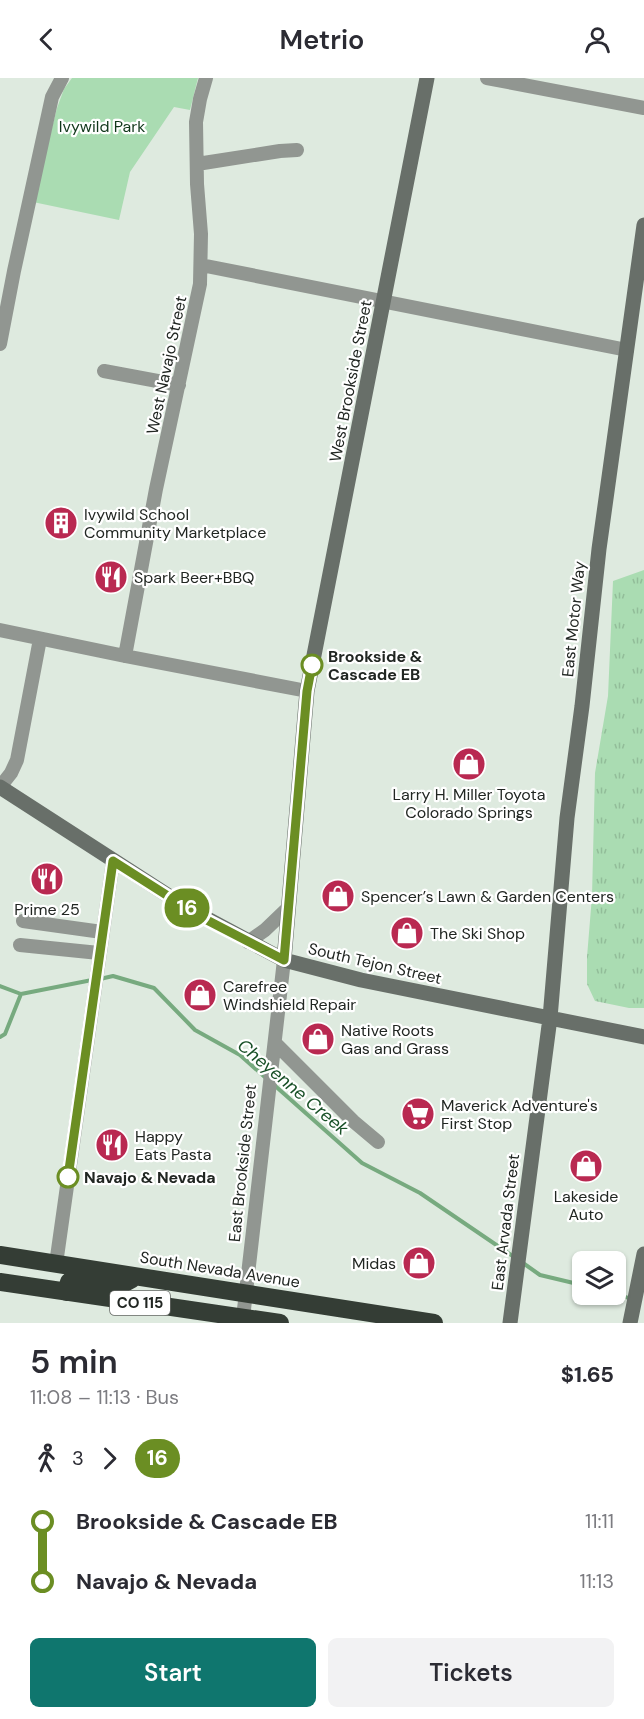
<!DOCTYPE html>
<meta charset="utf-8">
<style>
:root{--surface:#fff;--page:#f2f2f3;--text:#2b2b33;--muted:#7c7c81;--accent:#0f766e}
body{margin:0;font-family:"DM Sans",sans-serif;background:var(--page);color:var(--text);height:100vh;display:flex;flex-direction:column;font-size:22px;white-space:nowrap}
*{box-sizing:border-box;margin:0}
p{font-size:20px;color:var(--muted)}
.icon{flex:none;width:33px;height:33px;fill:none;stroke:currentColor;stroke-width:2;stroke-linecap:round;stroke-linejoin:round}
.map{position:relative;height:1245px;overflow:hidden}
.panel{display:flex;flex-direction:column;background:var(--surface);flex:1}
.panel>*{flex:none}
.badge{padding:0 12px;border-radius:20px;font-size:21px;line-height:39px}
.controls{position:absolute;left:572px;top:1173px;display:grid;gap:12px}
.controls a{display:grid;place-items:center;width:54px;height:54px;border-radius:9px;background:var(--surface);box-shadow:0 2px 4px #0004;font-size:30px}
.map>.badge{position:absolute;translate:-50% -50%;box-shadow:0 0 0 3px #fff}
.legs{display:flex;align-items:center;gap:9px;height:66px;padding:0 30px;font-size:20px}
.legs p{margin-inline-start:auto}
.head{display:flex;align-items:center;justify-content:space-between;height:102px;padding:0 30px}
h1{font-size:33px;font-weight:600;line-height:45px}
.cta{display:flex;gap:12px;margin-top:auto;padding:12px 30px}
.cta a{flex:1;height:69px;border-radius:9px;background:var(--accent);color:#fff;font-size:24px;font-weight:600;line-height:69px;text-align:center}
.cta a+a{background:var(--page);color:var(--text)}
ul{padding:0 30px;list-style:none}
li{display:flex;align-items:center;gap:21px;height:60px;font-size:22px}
li i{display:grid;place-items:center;width:9px;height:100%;margin:0 8px;background:currentColor}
li i::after{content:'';width:15px;height:15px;margin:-8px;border:4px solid;border-radius:50%;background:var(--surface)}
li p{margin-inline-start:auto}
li:first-child i{background:linear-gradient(#0000 50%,currentColor 0)}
li:last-child i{background:linear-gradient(currentColor 50%,#0000 0)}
header{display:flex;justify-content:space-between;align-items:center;height:78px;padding:0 30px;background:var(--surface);font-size:27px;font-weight:600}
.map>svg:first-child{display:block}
</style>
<header><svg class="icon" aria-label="back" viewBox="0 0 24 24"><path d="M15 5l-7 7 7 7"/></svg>Metrio<svg class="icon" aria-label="person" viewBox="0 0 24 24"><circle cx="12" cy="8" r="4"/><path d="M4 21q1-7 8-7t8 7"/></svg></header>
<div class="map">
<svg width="644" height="1245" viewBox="0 0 644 1245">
<defs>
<pattern id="grass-tufts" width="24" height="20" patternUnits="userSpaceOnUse" patternTransform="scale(1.5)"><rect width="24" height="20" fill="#aadcb2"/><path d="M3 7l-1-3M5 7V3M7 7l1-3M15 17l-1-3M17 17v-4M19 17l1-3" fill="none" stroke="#92bd99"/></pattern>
</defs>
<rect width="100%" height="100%" fill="#deeadf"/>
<path fill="url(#grass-tufts)" d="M644,492v438h-15l-34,-7 -8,-17v-27l5,-61 3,-123 13,-77 5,-115z"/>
<path fill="#aadcb2" d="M72,0h126l-8,32 -16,-3 -44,65 -11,48 -86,-18 24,-94 7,-19z"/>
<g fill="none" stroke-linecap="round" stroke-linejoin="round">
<path stroke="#77aa7f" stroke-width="4" d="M100,901l13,-3 41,12 41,42 45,25 27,24
M0,908l21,8
M0,959l5,-3 16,-40 71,-14
M273,1006l89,79 58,30 94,64
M523,1185l17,12 42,10
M615,1215l16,6"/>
<path stroke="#919691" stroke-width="14" d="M487,0l157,30
M197,86l83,-13 17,-1
M201,187l426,85
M0,266l14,-73 38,-174 10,-19
M104,293l75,14
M0,552l125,26 182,35
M125,578l31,-167 44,-205 1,-50 -4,-50 -1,-62 4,-23 6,-21
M0,709l11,-14 6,-13 23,-121
M23,843l79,11
M248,864l17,-12 24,-23
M20,867l79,8
M275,965l78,78 25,21
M56,1186l57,-403
M243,1240l41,-358"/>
<path stroke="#686f69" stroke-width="15" d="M0,709l189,122 95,51 77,20 283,57
M284,882l23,-269 120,-613
M510,1245l40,-305 17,-200 15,-112 17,-157 45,-324
M630,1245l14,-69"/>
<path stroke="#343d35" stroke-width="18" d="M0,1177l434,68
M0,1204l280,41
M66,1214l3,-10 8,-2 42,6 13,-7"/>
</g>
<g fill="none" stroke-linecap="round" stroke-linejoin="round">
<defs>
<path id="line-1" d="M68,1099l45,-316 88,56 83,43 23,-269 5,-26"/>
</defs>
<use href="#line-1" stroke="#fff" stroke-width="14"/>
<use href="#line-1" stroke="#6b8e23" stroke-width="9"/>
</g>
<defs>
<symbol id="building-disc" viewBox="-11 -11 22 22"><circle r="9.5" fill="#b92951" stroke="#fff"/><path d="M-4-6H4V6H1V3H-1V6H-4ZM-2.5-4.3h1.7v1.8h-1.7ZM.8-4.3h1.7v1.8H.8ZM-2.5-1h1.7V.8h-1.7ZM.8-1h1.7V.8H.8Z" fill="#fff"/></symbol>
<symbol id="restaurant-disc" viewBox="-11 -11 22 22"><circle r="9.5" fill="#b92951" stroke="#fff"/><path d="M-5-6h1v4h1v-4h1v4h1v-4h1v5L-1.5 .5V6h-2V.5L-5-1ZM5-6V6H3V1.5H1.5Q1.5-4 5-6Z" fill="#fff"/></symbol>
<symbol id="shop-disc" viewBox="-11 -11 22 22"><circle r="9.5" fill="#b92951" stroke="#fff"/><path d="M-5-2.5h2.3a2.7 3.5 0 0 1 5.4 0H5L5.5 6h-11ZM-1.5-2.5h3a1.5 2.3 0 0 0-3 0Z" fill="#fff"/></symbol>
<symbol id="supermarket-disc" viewBox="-11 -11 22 22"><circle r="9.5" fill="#b92951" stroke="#fff"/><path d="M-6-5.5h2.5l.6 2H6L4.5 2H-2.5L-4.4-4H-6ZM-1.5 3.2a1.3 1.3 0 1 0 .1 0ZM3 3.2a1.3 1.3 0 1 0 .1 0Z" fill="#fff"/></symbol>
</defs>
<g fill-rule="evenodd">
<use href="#building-disc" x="42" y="426" width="38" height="38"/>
<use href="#restaurant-disc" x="92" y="480" width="38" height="38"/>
<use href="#shop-disc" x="450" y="667" width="38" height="38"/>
<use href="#restaurant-disc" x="28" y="782" width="38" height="38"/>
<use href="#shop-disc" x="319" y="799" width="38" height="38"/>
<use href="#shop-disc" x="388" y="836" width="38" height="38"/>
<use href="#shop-disc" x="181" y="898" width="38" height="38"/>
<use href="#shop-disc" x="299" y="942" width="38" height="38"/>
<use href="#supermarket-disc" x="399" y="1017" width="38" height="38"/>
<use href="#restaurant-disc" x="93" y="1048" width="38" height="38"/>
<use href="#shop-disc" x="567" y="1069" width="38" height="38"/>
<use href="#shop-disc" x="400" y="1166" width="38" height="38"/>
</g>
<g fill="#fff" stroke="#6b8e23" stroke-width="3">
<circle cx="312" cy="587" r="10"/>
<circle cx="68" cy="1099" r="10"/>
</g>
<g text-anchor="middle" stroke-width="4.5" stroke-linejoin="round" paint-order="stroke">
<rect fill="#fff" stroke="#646764" stroke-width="1.5" x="110" y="1213" width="60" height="24" rx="4.5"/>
<g font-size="15" font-weight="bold" fill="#212622">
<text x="140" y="1230">CO 115</text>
</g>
<g font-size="16" fill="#10371a" stroke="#fff">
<text x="102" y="54">Ivywild Park</text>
</g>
<g font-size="16" fill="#212622" stroke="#fff">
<text transform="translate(166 287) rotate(-78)" y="6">West Navajo Street</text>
<text transform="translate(350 303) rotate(-79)" y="6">West Brookside Street</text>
<text transform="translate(573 541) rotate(-84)" y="6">East Motor Way</text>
<text transform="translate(375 885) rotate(13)" y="6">South Tejon Street</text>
<text transform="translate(242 1085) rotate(-84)" y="6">East Brookside Street</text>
<text transform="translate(505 1144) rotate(-83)" y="6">East Arvada Street</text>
<text transform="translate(220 1191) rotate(9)" y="6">South Nevada Avenue</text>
</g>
<g font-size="16" fill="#212622" stroke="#fff" text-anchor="start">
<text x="84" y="442">Ivywild School<tspan x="84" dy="18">Community Marketplace</tspan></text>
<text x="134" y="505">Spark Beer+BBQ</text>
<text x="469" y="722" text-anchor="middle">Larry H. Miller Toyota<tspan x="469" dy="18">Colorado Springs</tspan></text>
<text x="361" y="824">Spencer’s Lawn &amp; Garden Centers</text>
<text x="47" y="837" text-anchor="middle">Prime 25</text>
<text x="430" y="861">The Ski Shop</text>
<text x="223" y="914">Carefree<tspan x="223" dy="18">Windshield Repair</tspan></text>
<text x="341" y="958">Native Roots<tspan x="341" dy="18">Gas and Grass</tspan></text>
<text x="441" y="1033">Maverick Adventure's<tspan x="441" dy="18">First Stop</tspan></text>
<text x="135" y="1064">Happy<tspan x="135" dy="18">Eats Pasta</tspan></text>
<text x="586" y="1124" text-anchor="middle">Lakeside<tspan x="586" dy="18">Auto</tspan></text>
<text x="396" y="1191" text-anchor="end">Midas</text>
</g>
<g font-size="16" font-weight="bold" fill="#212622" stroke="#fff" text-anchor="start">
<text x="328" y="584">Brookside &amp;<tspan x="328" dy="18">Cascade EB</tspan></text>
<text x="84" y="1105">Navajo &amp; Nevada</text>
</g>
<g font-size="18" font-style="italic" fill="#185027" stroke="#fff">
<text transform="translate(293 1009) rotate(40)" y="6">Cheyenne Creek</text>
</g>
</g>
</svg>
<div class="controls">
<a><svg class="icon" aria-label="layers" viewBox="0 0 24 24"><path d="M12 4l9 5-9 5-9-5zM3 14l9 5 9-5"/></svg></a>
</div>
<b class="badge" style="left:187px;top:830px;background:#6b8e23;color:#fff">16</b>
</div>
<section class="panel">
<div class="head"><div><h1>5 min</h1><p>11:08 – 11:13 · Bus</p></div><b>$1.65</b></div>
<div class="legs"><svg class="icon" aria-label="walk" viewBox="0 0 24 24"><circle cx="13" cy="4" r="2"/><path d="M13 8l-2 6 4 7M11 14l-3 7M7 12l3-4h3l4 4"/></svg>3<svg class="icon" aria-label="forward" viewBox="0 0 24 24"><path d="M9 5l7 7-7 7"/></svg><b class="badge" style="background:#6b8e23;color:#fff">16</b></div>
<ul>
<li><i style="color:#6b8e23"></i><b>Brookside &amp; Cascade EB</b><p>11:11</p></li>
<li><i style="color:#6b8e23"></i><b>Navajo &amp; Nevada</b><p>11:13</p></li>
</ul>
<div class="cta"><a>Start</a><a>Tickets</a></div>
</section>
